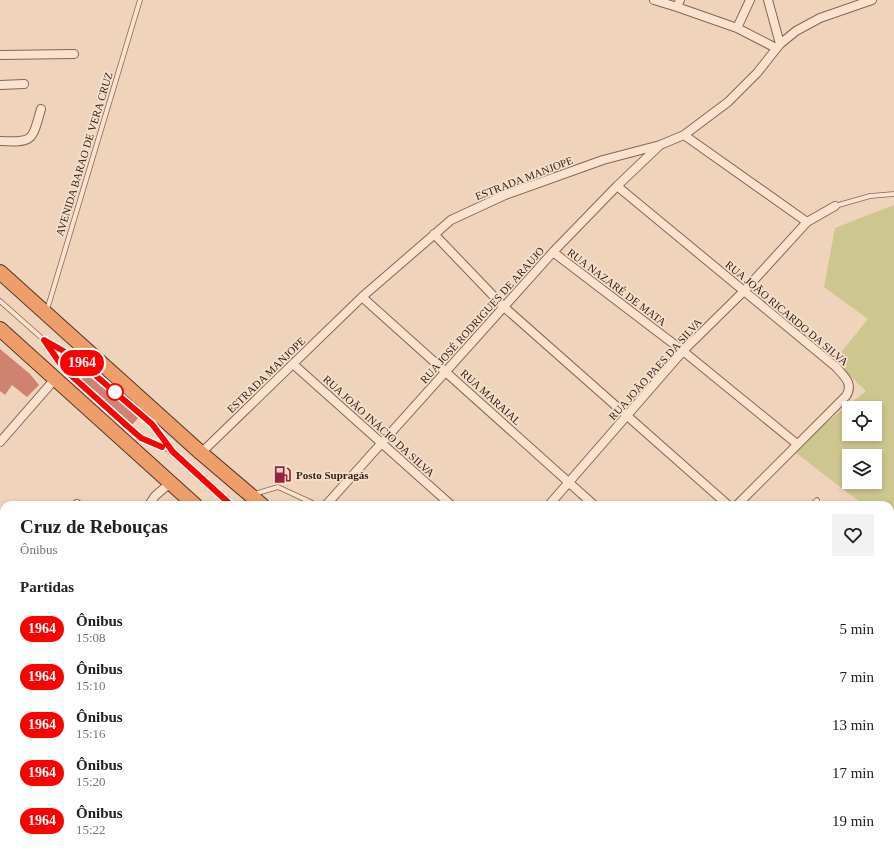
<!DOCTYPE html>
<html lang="pt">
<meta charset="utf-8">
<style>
:root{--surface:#fff;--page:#f2f2f2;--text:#202124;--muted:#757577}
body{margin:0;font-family:"Times New Roman",serif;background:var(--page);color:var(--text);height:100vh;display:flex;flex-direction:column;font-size:15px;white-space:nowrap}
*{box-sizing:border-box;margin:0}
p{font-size:13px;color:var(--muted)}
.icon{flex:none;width:22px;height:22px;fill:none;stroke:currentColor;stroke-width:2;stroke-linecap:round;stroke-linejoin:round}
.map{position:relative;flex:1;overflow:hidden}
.sheet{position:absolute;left:0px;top:501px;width:894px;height:352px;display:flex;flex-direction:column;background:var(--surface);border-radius:12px 12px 0 0;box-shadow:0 2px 6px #0003}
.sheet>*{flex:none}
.badge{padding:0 8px;border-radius:13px;font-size:14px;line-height:26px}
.controls{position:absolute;left:842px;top:401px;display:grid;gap:8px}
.controls a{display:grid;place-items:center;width:40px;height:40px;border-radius:0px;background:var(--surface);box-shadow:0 2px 6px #0003;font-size:20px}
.map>.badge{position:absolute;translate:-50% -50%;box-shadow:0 0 0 2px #fff}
h2{padding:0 20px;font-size:15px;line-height:36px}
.round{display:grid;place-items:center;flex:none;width:42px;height:42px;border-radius:0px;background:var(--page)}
.head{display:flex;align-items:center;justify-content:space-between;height:68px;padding:0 20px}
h1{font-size:19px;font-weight:800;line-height:30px}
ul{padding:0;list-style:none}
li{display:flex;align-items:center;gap:12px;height:48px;padding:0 20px}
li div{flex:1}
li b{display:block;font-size:15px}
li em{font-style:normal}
li .badge{min-width:44px;font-weight:700;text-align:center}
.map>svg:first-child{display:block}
</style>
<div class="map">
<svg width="894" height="853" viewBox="0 0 894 853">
<rect width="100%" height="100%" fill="#efd4bb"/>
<path fill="#cdc78f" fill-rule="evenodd" d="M894,205v323l-4,-3v-20h-26l-72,-55 74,-59 -32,-30 34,-42 -44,-32 11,-59zM849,408h26v26h-26zM849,456h26v26h-26z"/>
<path fill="#cf826f" d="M0,349l30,25 9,11 -12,12 -15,-12 -7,10 -5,-4z
M88,373l51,44 -7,8 -51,-45z"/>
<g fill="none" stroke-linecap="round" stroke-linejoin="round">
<defs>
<path id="service" d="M835,206l35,-10 24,-2
M0,301l44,39 31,17 77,67 21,28 58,53
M47,310l93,-310
M45,342l19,27 61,55 16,14 30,13
M254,494l24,-7 39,18
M811,505l6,-5
M890,748l4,-4
M614,849l4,4
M742,849l1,4
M824,849l4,4
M794,853l4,-4"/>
<path id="minor" d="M654,0l23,7
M680,0l-3,7 60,21 39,20
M768,0l12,44
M737,28l13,-28
M0,55l74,-1
M0,85l24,-1
M684,135l123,87
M0,141c34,2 32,-1 41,-32
M617,186l219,181c8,9 18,17 10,29l-109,109
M434,234l70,73 224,198
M553,252l130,99 114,93
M362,297l232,208
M293,364l158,141
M0,442l55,-63
M201,453l161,-156 89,-77 54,-25 98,-35 57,-15 24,-10 44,-33 29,-29 23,-29 16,-13 24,-13 52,-18
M76,505l1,-1
M149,505l6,-9 15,-13
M326,505l227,-253 64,-66 42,-40
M549,505l134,-154 61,-60 63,-69 28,-16
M0,617l4,-3
M890,645l4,-5
M0,685l4,3
M0,813l4,-4
M117,849l4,4
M272,849l4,4
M429,849l4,4
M83,853l3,-4
M323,853l3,-4
M466,853l3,-4
M702,853l3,-4"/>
<path id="secondary" d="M200,853l4,-4"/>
<path id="trunk" d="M0,272l201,181 61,52
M0,329l195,176
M580,849l4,4
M651,849l4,4"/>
</defs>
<use href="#service" stroke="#876454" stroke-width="5.5"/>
<use href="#minor" stroke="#876454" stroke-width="10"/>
<use href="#secondary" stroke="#684638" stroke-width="14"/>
<use href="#trunk" stroke="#543429" stroke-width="16"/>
<use href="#service" stroke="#fae3ce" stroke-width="4"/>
<use href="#minor" stroke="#fae3ce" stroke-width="8"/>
<use href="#secondary" stroke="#fae3ce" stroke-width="12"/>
<use href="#trunk" stroke="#ed9e6a" stroke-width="14"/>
</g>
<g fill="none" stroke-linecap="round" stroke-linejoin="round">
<defs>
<path id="line" d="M162,447l-21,-9 -16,-14 -61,-55 -20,-29 30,17 78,67 21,28 58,53"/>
</defs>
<use href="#line" stroke="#fff" stroke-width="9"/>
<use href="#line" stroke="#f00" stroke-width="6"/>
</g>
<defs>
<symbol id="fuel-bare" viewBox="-9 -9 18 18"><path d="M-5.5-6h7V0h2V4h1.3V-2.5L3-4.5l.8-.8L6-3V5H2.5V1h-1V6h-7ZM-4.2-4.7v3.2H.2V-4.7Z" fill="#98223c" stroke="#f6e0cb" stroke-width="2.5" paint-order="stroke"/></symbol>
</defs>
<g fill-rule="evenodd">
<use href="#fuel-bare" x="270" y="462" width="25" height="25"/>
</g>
<circle fill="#fff" stroke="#f00" stroke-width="2" cx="115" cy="392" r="8"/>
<g text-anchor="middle" stroke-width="3.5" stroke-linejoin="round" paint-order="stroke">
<g font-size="11" fill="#35211a" stroke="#f6e0cb">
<text transform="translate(84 154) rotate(-73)" y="4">AVENIDA BARAO DE VERA CRUZ</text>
<text transform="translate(524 178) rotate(-21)" y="4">ESTRADA MANJOPE</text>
<text transform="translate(617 287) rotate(37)" y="4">RUA NAZARÉ DE MATA</text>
<text transform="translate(787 313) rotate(40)" y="4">RUA JOÃO RICARDO DA SILVA</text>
<text transform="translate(482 315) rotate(-48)" y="4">RUA JOSÉ RODRIGUES DE ARAUJO</text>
<text transform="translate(655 369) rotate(-48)" y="4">RUA JOÃO PAES DA SILVA</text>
<text transform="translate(266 375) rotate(-44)" y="4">ESTRADA MANJOPE</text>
<text transform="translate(491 397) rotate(42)" y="4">RUA MARAIAL</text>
<text transform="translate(379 426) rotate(42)" y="4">RUA JOÃO INÁCIO DA SILVA</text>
</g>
<g font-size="11" font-weight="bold" fill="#35211a" stroke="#f6e0cb" text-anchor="start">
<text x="296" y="479">Posto Supragás</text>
</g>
</g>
</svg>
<div class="controls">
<a><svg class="icon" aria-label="locate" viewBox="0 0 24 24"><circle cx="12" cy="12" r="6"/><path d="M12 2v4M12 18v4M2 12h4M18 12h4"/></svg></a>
<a><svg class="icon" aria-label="layers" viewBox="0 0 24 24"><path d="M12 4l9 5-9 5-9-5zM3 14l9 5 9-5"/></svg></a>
</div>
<b class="badge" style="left:82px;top:363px;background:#f00;color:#fff">1964</b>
<section class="sheet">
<div class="head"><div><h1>Cruz de Rebouças</h1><p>Ônibus</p></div><a class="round"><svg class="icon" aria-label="heart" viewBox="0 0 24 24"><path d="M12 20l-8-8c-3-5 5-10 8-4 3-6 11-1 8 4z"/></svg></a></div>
<h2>Partidas</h2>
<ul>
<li><span class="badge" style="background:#f00;color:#fff">1964</span><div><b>Ônibus</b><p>15:08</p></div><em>5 min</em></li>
<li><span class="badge" style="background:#f00;color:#fff">1964</span><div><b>Ônibus</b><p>15:10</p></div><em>7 min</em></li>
<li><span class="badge" style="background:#f00;color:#fff">1964</span><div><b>Ônibus</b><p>15:16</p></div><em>13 min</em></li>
<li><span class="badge" style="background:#f00;color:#fff">1964</span><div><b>Ônibus</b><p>15:20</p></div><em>17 min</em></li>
<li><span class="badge" style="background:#f00;color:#fff">1964</span><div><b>Ônibus</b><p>15:22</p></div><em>19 min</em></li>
</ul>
</section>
</div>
